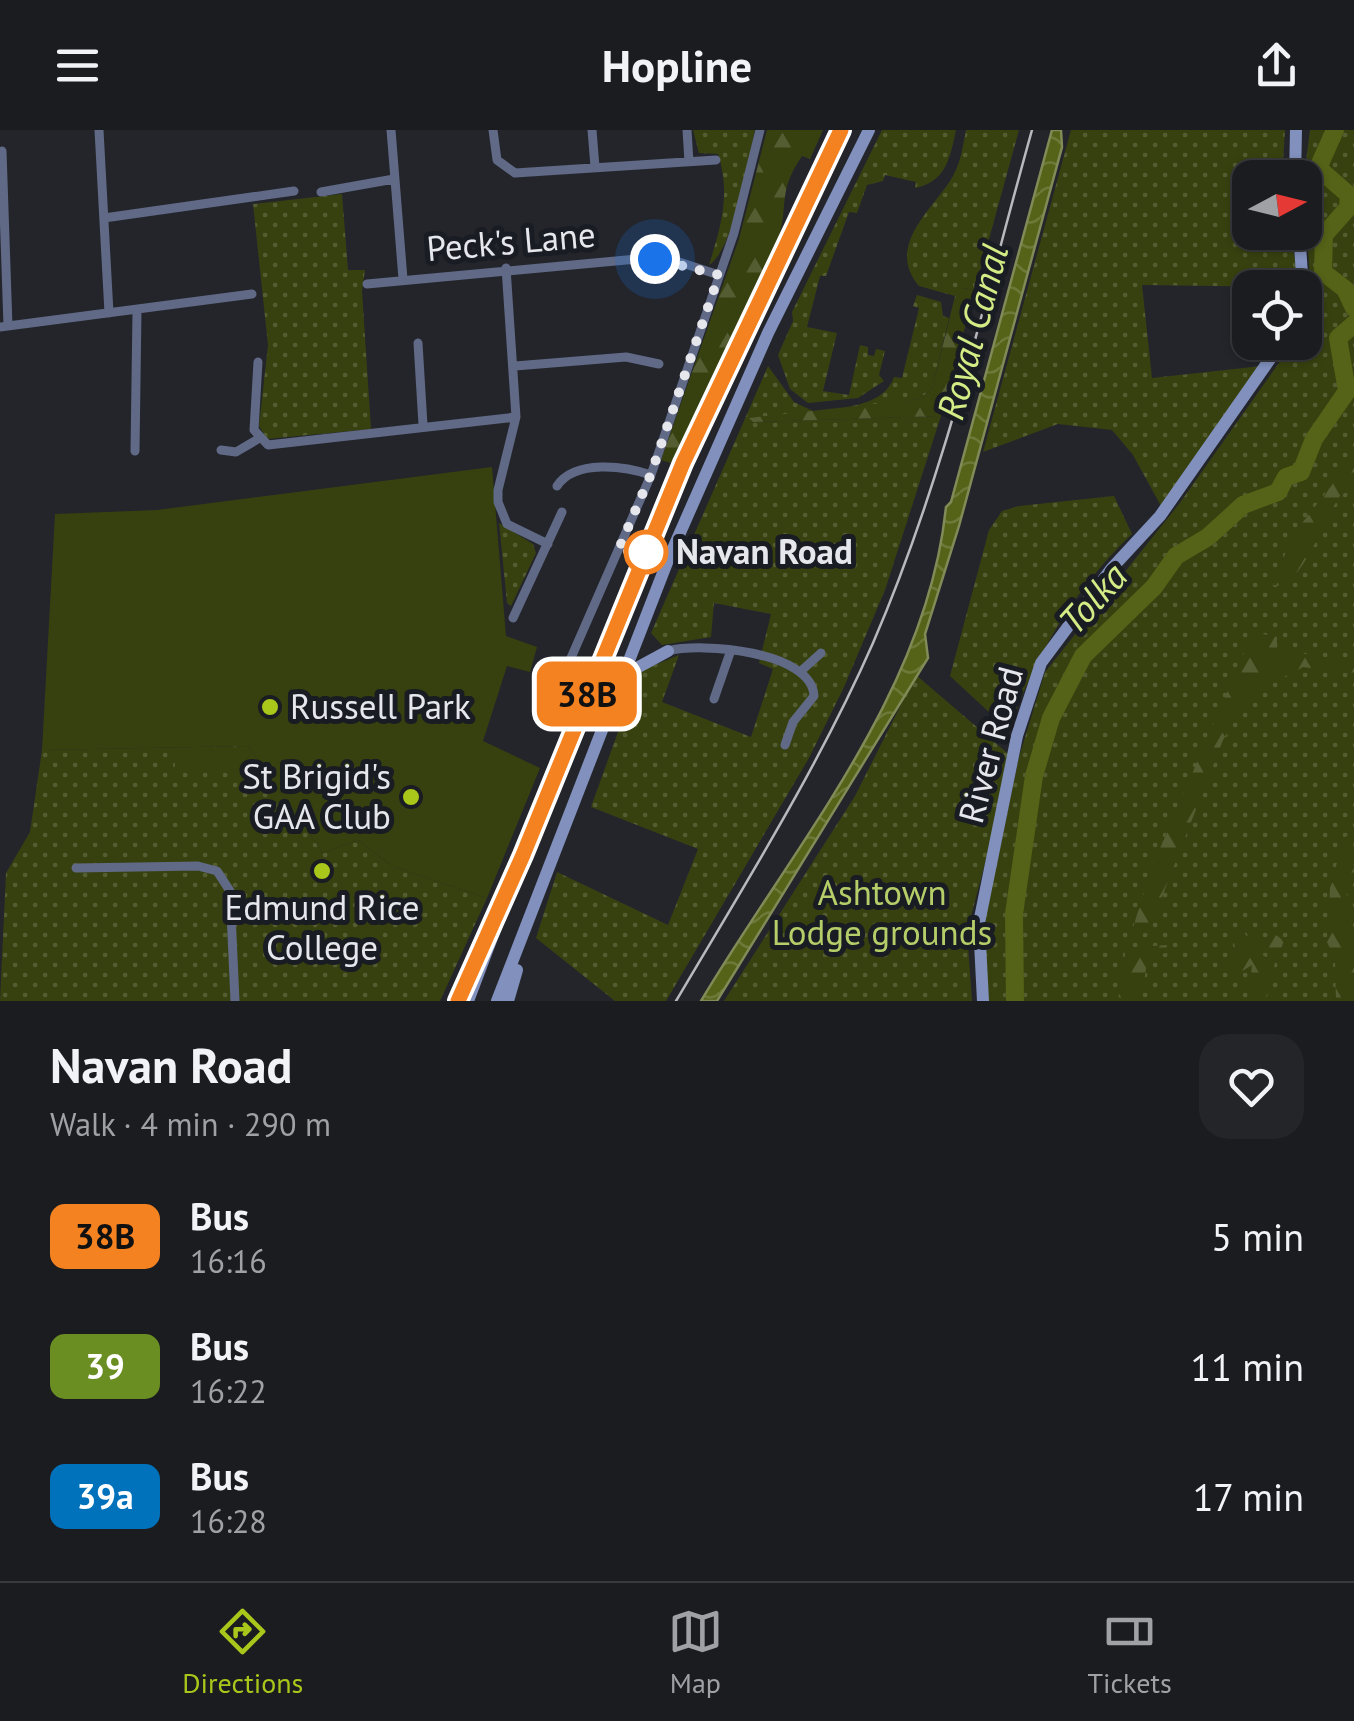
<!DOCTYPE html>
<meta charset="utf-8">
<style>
:root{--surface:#1a1c20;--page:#232529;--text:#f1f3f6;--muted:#9fa1a5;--line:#383a3e;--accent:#a9c71b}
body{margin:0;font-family:"PT Sans",sans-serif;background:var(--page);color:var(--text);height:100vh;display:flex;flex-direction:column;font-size:38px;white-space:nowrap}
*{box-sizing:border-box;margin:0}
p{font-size:32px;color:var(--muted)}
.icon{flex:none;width:55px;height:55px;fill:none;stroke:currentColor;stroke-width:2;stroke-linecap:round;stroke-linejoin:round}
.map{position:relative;height:871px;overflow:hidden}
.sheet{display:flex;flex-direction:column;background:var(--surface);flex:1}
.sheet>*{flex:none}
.badge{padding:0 20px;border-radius:15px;font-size:35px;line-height:65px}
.needle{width:65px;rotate:83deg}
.controls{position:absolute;left:1232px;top:30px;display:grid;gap:20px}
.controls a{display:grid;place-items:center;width:90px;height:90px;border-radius:20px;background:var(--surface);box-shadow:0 2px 8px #0004,0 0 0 2px var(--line);font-size:50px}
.you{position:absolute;width:50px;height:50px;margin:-25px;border:8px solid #fff;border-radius:50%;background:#1a73e8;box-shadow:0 0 0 15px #1a73e833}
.map>.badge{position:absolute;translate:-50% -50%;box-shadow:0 0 0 5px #fff}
.round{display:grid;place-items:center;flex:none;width:105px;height:105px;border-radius:30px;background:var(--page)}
.head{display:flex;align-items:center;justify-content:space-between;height:170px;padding:0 50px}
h1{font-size:48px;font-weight:700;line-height:75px}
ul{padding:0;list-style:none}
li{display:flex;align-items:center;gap:30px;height:130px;padding:0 50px}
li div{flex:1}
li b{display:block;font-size:38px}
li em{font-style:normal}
li .badge{min-width:110px;font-weight:700;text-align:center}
header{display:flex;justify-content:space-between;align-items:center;height:130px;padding:0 50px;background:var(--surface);font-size:45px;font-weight:700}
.tabs{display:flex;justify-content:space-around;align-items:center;height:140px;border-top:2px solid var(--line);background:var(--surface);font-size:28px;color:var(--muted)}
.tabs a{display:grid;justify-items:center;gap:5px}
.tabs .on{color:var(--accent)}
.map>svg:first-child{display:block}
</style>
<header><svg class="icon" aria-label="menu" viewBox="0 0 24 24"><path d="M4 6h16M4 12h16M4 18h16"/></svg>Hopline<svg class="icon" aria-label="share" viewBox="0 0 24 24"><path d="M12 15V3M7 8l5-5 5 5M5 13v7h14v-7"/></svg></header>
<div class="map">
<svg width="1354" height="871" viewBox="0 0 1354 871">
<defs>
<pattern id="grass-dots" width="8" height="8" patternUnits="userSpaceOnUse" patternTransform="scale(2.5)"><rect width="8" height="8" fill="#37410f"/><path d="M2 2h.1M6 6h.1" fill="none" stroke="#545c32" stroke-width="1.8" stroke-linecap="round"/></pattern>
<pattern id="forest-firs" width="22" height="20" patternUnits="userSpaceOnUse" patternTransform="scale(2.5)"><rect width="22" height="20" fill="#37410f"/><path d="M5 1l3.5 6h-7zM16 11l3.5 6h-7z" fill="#545c32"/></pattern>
<pattern id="water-waves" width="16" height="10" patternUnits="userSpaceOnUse" patternTransform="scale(2.5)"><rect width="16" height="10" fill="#546317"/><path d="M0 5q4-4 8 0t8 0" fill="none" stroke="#6d7939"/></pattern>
</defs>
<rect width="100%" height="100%" fill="#23252b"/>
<path fill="url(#grass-dots)" d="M693,0h62c-7,30 -21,120 -46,135 12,-39 22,-71 9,-111l-19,-1z
M882,0h74c-6,28 -10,52 -41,58l1,-6 -31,-7 -2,6 -16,4 -10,28 -8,-1 -23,64h-6l-13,51 30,6 -14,58 26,4 11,-50 8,2v8l6,1 2,-7 9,2 -6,24 5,6 -26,17 -50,5 -18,-14 -12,-34 15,-34 -1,-9z
M966,0h53l-44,160 -12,-2 -8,8 -36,-10c-35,-41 16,-78 34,-110 8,-14 10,-31 13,-46z
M1071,0h214l-3,47 -32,1v54l40,1 10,54 -158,-2 10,93 110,-12 -101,140 -28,-51 -21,-25 -54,-6 -75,28z
M1310,0h44v871h-366l-4,-77 35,-167 26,-85 134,-168 114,-161 12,-1v-26l6,-15 -7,-124z
M342,64l6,76h17l-3,21 9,138 -104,10 -8,-13 9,-81 -15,-141z
M917,165l24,7 2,14 6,2 -17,71 -13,10 -83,11c23,-6 49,-8 58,-33l8,1 17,-70 -6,-2z
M768,236l26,36 21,10 -65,6 3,4 188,-6 -56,174 -41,97 -35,71 -143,243h-51l-79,-63 21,-66 111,53 30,-76 -107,-42 49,-136 39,-16 -17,47 89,35 22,-68 -14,-6 12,-49 -57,-11 -3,34 -49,8 -11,-12z
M1114,366l18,38c-55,53 -89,109 -117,179l-11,13 -54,-50 39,-146 13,-19 17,-5z
M499,393l34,21 3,9 -25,53 -4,-3z
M916,545l97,83 -46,173 5,70h-248l131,-205z
M248,616l75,107 35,-13 34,26 95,32 -47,103h-440l6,-128 24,-41 12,-82z"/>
<path fill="url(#forest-firs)" d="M767,0h56l-13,29 -8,-3c-26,38 -12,49 -25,87l-106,220 -10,-3 78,-221z
M962,158l13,2 -34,126 -188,6 -4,-4 170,-19 13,-10 23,-93z
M1354,327v34l-13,3c-21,32 -29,68 -57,92l-11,-1 19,-49z
M1253,502l24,5v12l77,13v12l-51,-7 -53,28 -27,45 -75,193 -17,1 21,-67z
M1353,705l1,39 -8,17 8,41v69h-18l-1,-42 -8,-17 3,-54 14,-51z
M1244,802l5,8 11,-3 6,4 10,-6 8,6 -4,10 -30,-4 25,16 -10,38h-17l4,-36 -16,10 -6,-4 7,-17 -3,-11z
M1167,815l-1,8 -18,3 -7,45h-23l8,-53z"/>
<path fill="#37410f" d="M492,337l14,169 31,11 -7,25 -23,-6 -24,75 57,27 -53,130 -95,-32 -34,-26 -35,13 -75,-107 -206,4 13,-236 102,-4z
M249,620v19l-74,1v-19z
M379,774l15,8 -34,66 -15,-8 17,-32 9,4 -9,-6z"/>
<path fill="url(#water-waves)" stroke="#808b57" stroke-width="2.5" d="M1052,0h9l1,17 -103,379 -34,108 3,24 -211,343h-16c93,-156 226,-308 245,-494l5,-5z"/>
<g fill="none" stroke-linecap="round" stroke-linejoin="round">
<path stroke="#546317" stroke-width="18" d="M1335,0l-17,38 31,27 -1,13 -24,27 -1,37 22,17 9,19
M1015,871l-1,-87 20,-138 17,-58 32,-62 71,-69 22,-31 32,-19 35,-32 35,-13 8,-15 15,-5 13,-33 33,-48 -9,-53 16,-14"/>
<path stroke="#606985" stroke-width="9" d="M99,0l10,183
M391,0l12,149
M493,0l4,30 18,13 201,-13
M592,0l3,37
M687,0l2,32
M2,21l6,175
M321,62l73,-13
M104,88l190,-27
M506,138l10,149 -18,73v12l9,22 41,20
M367,154l270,-25 39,2 43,14
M0,197l252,-33
M418,213l5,82
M258,232l-4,68 14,15 248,-28
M515,236l111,-9 33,7
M221,320l15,2 22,-13
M135,321l2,-141
M557,356c18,-27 68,-20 94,-11
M513,488l49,-106
M668,521c33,-9 144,0 146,45l-21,26 -8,23
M567,537l84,-192 83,-242 26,-103
M801,541l20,-18
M714,569l17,-49
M76,738l122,-2 19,5 13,20 5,110"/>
<path stroke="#8190bc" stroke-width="12" d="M1295,48l1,-48
M1299,102l4,56
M622,546l46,-25
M468,871c112,-297 234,-586 373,-871
M497,871l171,-441 100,-227 101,-203
M508,871l9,-31
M983,871l-4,-78 38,-187 24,-73 70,-94 49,-53 122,-174"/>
<path stroke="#b8b9be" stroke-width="2.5" d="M676,871c69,-117 142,-233 197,-358 71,-164 111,-341 159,-513"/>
</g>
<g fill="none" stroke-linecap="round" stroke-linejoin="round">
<defs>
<path id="line" d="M458,871l65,-146 160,-392 158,-333"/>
</defs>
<use href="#line" stroke="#fff" stroke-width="22"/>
<use href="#line" stroke="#f58220" stroke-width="15"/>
<path stroke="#e6e7ec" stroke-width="10" stroke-dasharray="0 18" d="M646,422l-28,-1 33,-77 68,-199 -64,-16"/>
</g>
<circle fill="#fff" stroke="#f58220" stroke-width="5" cx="646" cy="422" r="20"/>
<g fill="#a9c71b" stroke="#191c22" stroke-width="4">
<circle cx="270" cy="577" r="10"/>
<circle cx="411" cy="667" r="10"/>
<circle cx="322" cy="741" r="10"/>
</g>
<g text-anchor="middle" stroke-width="10" stroke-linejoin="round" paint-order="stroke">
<g font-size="35" fill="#e6e7ec" stroke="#191c22">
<text transform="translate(511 112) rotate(-5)" y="12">Peck's Lane</text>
<text transform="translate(991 615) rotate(-75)" y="12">River Road</text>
</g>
<g font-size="35" font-weight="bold" fill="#e6e7ec" stroke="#191c22" text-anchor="start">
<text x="676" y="434">Navan Road</text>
</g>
<g font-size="35" fill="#e6e7ec" stroke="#191c22" text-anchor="start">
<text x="290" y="589">Russell Park</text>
<text x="391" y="659" text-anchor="end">St Brigid's<tspan x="391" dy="40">GAA Club</tspan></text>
<text x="322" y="790" text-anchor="middle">Edmund Rice<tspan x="322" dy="40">College</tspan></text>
</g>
<g font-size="35" fill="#b6ce69" stroke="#191c22">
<text x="882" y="775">Ashtown<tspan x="882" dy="40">Lodge grounds</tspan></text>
</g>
<g font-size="38" font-style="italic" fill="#d3ec86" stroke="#191c22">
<text transform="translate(973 202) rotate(-75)" y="13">Royal Canal</text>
<text transform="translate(1093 469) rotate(-48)" y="13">Tolka</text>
</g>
</g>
</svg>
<div class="controls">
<a><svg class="needle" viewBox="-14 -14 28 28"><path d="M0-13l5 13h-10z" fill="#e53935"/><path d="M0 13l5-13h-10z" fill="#9fa1a5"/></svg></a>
<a><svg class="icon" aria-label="locate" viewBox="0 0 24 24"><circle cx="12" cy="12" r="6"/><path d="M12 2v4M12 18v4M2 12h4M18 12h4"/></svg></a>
</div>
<div class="you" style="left:655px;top:129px"></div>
<b class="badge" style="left:587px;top:564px;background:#f58220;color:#111">38B</b>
</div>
<section class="sheet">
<div class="head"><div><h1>Navan Road</h1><p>Walk · 4 min · 290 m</p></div><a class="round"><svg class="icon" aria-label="heart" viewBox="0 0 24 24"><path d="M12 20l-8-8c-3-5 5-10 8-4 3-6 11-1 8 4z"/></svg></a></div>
<ul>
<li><span class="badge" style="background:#f58220;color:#111">38B</span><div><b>Bus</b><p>16:16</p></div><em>5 min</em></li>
<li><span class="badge" style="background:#6b8e23;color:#fff">39</span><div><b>Bus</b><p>16:22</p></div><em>11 min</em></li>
<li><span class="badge" style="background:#0072bc;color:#fff">39a</span><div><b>Bus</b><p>16:28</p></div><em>17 min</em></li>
</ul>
</section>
<nav class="tabs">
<a class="on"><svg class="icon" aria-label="directions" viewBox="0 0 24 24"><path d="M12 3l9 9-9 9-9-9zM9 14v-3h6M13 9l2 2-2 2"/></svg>Directions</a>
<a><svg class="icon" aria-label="map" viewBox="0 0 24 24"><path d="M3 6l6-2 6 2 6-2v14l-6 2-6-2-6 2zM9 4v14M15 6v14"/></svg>Map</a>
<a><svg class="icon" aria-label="tickets" viewBox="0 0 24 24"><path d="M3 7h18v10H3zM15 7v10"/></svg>Tickets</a>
</nav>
